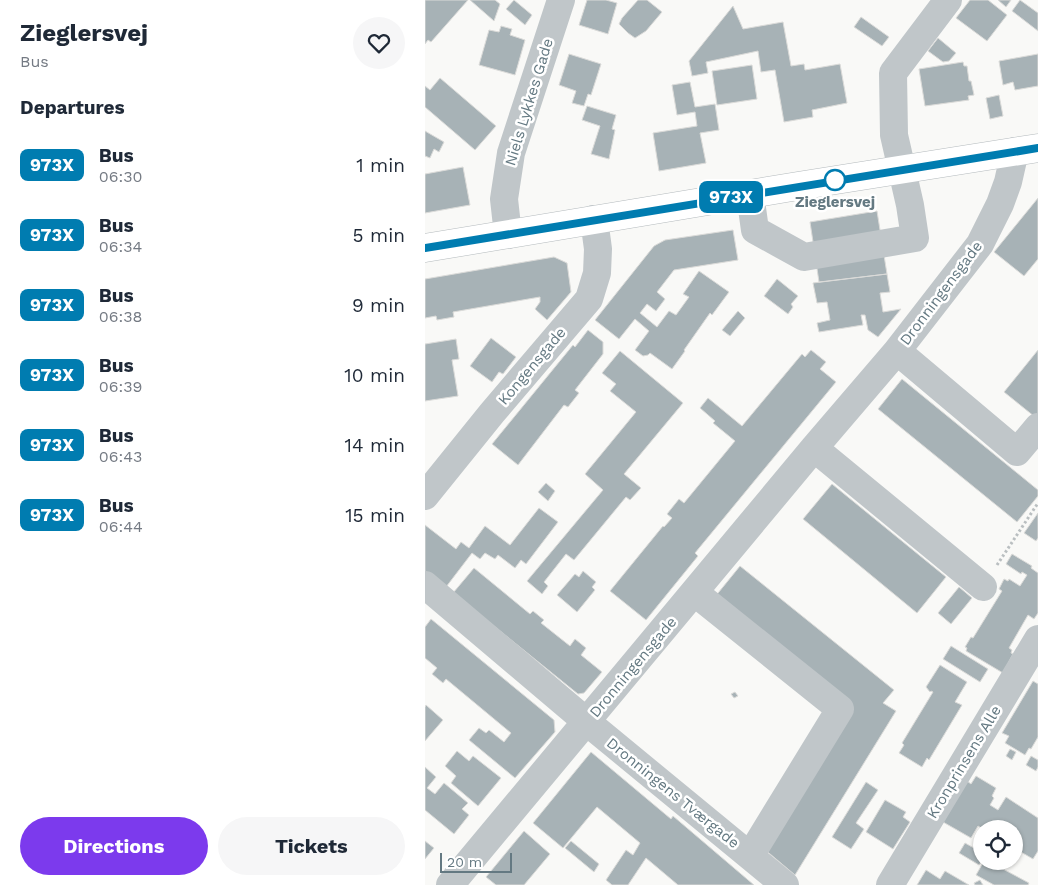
<!DOCTYPE html>
<meta charset="utf-8">
<style>
:root{--surface:#fff;--page:#f6f6f7;--text:#1f2937;--muted:#747a83;--accent:#7c3aed}
body{margin:0;font-family:"Work Sans",sans-serif;background:var(--page);color:var(--text);height:100vh;display:flex;flex-direction:column;font-size:19px;white-space:nowrap}
*{box-sizing:border-box;margin:0}
p{font-size:16px;color:var(--muted)}
.icon{flex:none;width:28px;height:28px;fill:none;stroke:currentColor;stroke-width:2;stroke-linecap:round;stroke-linejoin:round}
.map{position:relative;flex:1;overflow:hidden}
.panel{display:flex;flex-direction:column;background:var(--surface);width:425px}
.panel>*{flex:none}
.badge{padding:0 10px;border-radius:8px;font-size:18px;line-height:32px}
.tools{position:absolute;left:548px;top:820px;display:grid;gap:10px}
.tools a{display:grid;place-items:center;width:50px;height:50px;border-radius:50%;background:var(--surface);box-shadow:0 1px 4px #0004;font-size:25px}
.scale{position:absolute;left:15px;bottom:12px;width:72px;box-sizing:border-box;padding-left:5px;border:2px solid #647982;border-top:0;font-size:14px;line-height:18px;white-space:nowrap;color:#647982;-webkit-text-stroke:4px #fff;paint-order:stroke}
.map>.badge{position:absolute;translate:-50% -50%;box-shadow:0 0 0 2px #fff}
h2{padding:0 20px;font-size:19px;line-height:45px}
.round{display:grid;place-items:center;flex:none;width:52px;height:52px;border-radius:26px;background:var(--page)}
.head{display:flex;align-items:center;justify-content:space-between;height:85px;padding:0 20px}
h1{font-size:24px;font-weight:700;line-height:38px}
.action{display:flex;gap:10px;margin-top:auto;padding:10px 20px}
.action a{flex:1;height:58px;border-radius:30px;background:var(--accent);color:#fff;font-size:20px;font-weight:700;line-height:58px;text-align:center}
.action a+a{background:var(--page);color:var(--text)}
ul{padding:0;list-style:none}
li{display:flex;align-items:center;gap:15px;height:70px;padding:0 20px}
li div{flex:1}
li b{display:block;font-size:19px}
li em{font-style:normal}
li .badge{min-width:55px;font-weight:700;text-align:center}
main{display:flex;flex:1;min-height:0}
.map>svg:first-child{display:block}
</style>
<main>
<section class="panel">
<div class="head"><div><h1>Zieglersvej</h1><p>Bus</p></div><a class="round"><svg class="icon" aria-label="heart" viewBox="0 0 24 24"><path d="M12 20l-8-8c-3-5 5-10 8-4 3-6 11-1 8 4z"/></svg></a></div>
<h2>Departures</h2>
<ul>
<li><span class="badge" style="background:#007cb0;color:#fff">973X</span><div><b>Bus</b><p>06:30</p></div><em>1 min</em></li>
<li><span class="badge" style="background:#007cb0;color:#fff">973X</span><div><b>Bus</b><p>06:34</p></div><em>5 min</em></li>
<li><span class="badge" style="background:#007cb0;color:#fff">973X</span><div><b>Bus</b><p>06:38</p></div><em>9 min</em></li>
<li><span class="badge" style="background:#007cb0;color:#fff">973X</span><div><b>Bus</b><p>06:39</p></div><em>10 min</em></li>
<li><span class="badge" style="background:#007cb0;color:#fff">973X</span><div><b>Bus</b><p>06:43</p></div><em>14 min</em></li>
<li><span class="badge" style="background:#007cb0;color:#fff">973X</span><div><b>Bus</b><p>06:44</p></div><em>15 min</em></li>
</ul>
<div class="action"><a>Directions</a><a>Tickets</a></div>
</section>
<div class="map">
<svg width="613" height="885" viewBox="0 0 613 885">
<rect width="100%" height="100%" fill="#f9f9f7"/>
<path fill="#a7b2b6" stroke="#dbdbd9" d="M0,0h43l-37,42 -3,-2 -3,4z
M45,0h25l5,4 -6,17z
M89,0l18,15 -7,10 -19,-16z
M162,0h19l11,3 -9,31 -29,-9z
M213,0h9l15,12 -16,19 -11,7 -7,-5 -9,-9 3,-6z
M545,0h18l19,15 -20,26 -31,-23z
M573,0h13l-5,7z
M595,0l18,13v18l-26,-20z
M308,6l10,23 40,-7 8,44 13,-2 1,6 35,-6 7,39 -35,7 1,7 -29,5 -9,-52 -14,2 -3,-21 -52,11 2,11 -16,3 -3,-15z
M436,17l28,20 -7,9 -28,-19z
M76,26l11,3 -2,6 15,5 -10,35 -36,-10 10,-35 10,2z
M513,38l18,15 -7,8 -6,1 -15,-11z
M144,54l32,10 -10,31 -3,-1 -4,12 -12,-3 4,-12 -17,-6z
M613,54v32l-23,4 -2,-8 -10,3 -4,-24z
M538,62l1,4h3l2,15h2l3,14 -6,1 1,4 -44,6 -6,-37z
M327,65l5,34 -40,6 -5,-34z
M15,78l56,48 -21,24 -50,-43v-21l5,4z
M265,82l5,25 20,-3 4,26 -19,3 6,30 -47,8 -6,-38 44,-7 -2,-14 -18,3 -5,-30z
M574,95l4,21 -13,3 -4,-21z
M162,106l29,9 -4,14 3,1 -6,29 -18,-5 9,-28 -18,-6z
M0,131l19,11 -5,10 -5,-3 -4,9 -5,-2z
M38,167l7,38 -45,8v-39z
M613,198v61l-14,17 -30,-24z
M452,211l10,63 -68,8 -9,-60z
M308,230l5,30 -64,10 -17,22 8,7 -9,12 -9,-7 -7,9 17,14 12,-16 7,4 13,-18 -6,-3 16,-23 30,21 -17,23 -2,-2 -26,37 1,1 -13,18 -22,-16 -2,2 -5,1 -8,-6 14,-19 -14,-12 -16,20 -24,-19 59,-74 11,-6z
M129,257l13,6 4,29 -24,28 -12,-11 5,-7v-5l-87,15 1,5 -17,3 -1,-4 -11,2v-39z
M462,274l3,18 -10,1 3,19 18,-3 -23,28 -10,-7 -3,-15h-4l2,10 -44,7 -2,-9 13,-3 -3,-18 -10,1 -4,-20z
M352,279l21,17 -7,8 2,3 -5,7 -24,-18z
M313,311l7,7 -15,18 -8,-6z
M163,330l15,12v12l-28,36 4,3 -11,14 -4,-2 -46,60 -26,-21 81,-99 2,2z
M66,338l25,19 -13,17 -4,-2 -7,10 -22,-16z
M31,339l3,20 -7,1 6,36 -33,5v-57z
M386,350l15,12 -6,7 16,13 -141,171 3,3 -52,64 -36,-29 53,-65 1,1 8,-9 -5,-4 12,-15 5,4 51,-62 -22,-18 2,-2 -15,-13 8,-10 34,28 60,-72 3,3z
M613,350v63l-3,4 -31,-25z
M195,351l63,52 -59,71 17,14 -11,12 -4,-3 -52,63 -8,-6 -22,28 4,4 -6,8 -15,-13 76,-91 -18,-16 51,-62 -26,-21 6,-7 -14,-11z
M477,379l136,111v6l-21,26 -139,-113z
M121,483l9,8 -7,10 -10,-9z
M407,484l114,93 -29,36 -114,-94z
M114,508l19,14 -32,42 -5,-4 -6,8 -17,-13 -3,4 -10,-6 -5,6 -8,-6 -26,34 -21,-16v-46l31,24 5,-7 8,6 16,-22 25,19z
M613,513v25l-2,3 -12,-8z
M587,554l20,12 -1,2 7,5v40l-4,6 -6,-4 -19,33 3,2 -1,3 2,1 -10,19 -37,-22 1,-3 -2,-1 6,-10 2,1 29,-47 -3,-2 5,-10 4,2 1,-2 11,7 7,-11 -5,-3 -1,2 -15,-10z
M315,566l154,124 -11,13 13,8 -101,164 -32,-27 87,-140 -136,-110z
M49,568l56,46 3,-3 11,9 -3,3 29,23 5,-7 11,9 -5,7 21,17 -18,21 -6,1 -125,-101z
M158,571l13,11 -4,5 3,3 -18,22 -20,-17 18,-21 4,3z
M534,587l13,11 -21,26 -13,-11z
M6,619l123,101 1,12 -40,46 -46,-38 10,-12 7,5 3,-3 15,12 7,-9 -65,-54 -3,4 -11,-9 5,-6 -12,-10v-31z
M526,646l37,23 -8,13 -37,-23z
M515,665l27,17 -12,20 7,3 -33,55 -2,-2 -5,9 -23,-14 5,-8 -2,-2 31,-51 -2,-1 -1,1 -4,-5z
M608,681l5,3v53l-7,12 -2,-1 -4,7 -20,-12 4,-7 -7,-3z
M310,692l3,4 -4,2 -3,-4z
M1,705l17,15 -18,21v-34z
M585,749l6,3 -4,8 -6,-4z
M32,751l12,10 4,-5 28,22 -23,28 -27,-23 5,-7 -11,-10z
M166,752l80,67 2,-3 81,69h-76l-32,-27 -18,27h-16l-6,-5 20,-30 7,5 7,-12 -43,-36 -34,41 -30,-25z
M606,756l7,4v7l-2,4 -10,-6z
M0,767l11,10 -9,11 8,6 9,-11 24,20 -6,6 7,6 -15,19 -29,-24z
M551,776l20,12 -4,8 2,2 -4,7 8,5 8,-13 32,21v33l-5,8 -19,-11v-19h-14l-10,-6 -3,6h-4l-5,-3 -7,12 -28,-16 24,-41 4,3z
M441,782l12,8 -22,33 8,6 -13,20 -19,-12z
M460,800l21,12 -3,5 7,5 -17,27 -27,-17z
M99,831l26,23 -26,31h-28l-10,-8z
M0,841l9,7 -9,11z
M146,841l28,23 -5,8 -29,-24z
M540,843l16,9 1,9 -3,4 -20,-12z
M559,861h4l41,22 -1,2h-34l-18,-10z
M501,870l14,9 5,-8 24,14h-52z
M555,880l3,5h-8l-1,-2z"/>
<g fill="none" stroke-linecap="round" stroke-linejoin="round">
<defs>
<path id="major" d="M0,248l373,-62 240,-38"/>
</defs>
<use href="#major" stroke="#b4babd" stroke-width="29"/>
<path stroke="#babfc1" stroke-width="3" stroke-dasharray="2.5 2.5" stroke-linecap="butt" d="M572,565l41,-62"/>
<path stroke="#c0c6c9" stroke-width="28" d="M325,194l5,36 49,27 111,-19 -5,-33 -16,-70 -1,-62 55,-73
M83,235l-4,-36 7,-46 50,-153
M472,351l120,101 21,-25
M389,448l169,139
M0,496l67,-83 97,-114 8,-26 1,-24 -4,-30
M0,585l162,137 198,163
M269,592l146,117 -90,147
M25,885l364,-437 83,-97 83,-107 20,-40 8,-22 7,-31
M465,885l148,-246"/>
<use href="#major" stroke="#fff" stroke-width="28"/>
</g>
<g fill="none" stroke-linecap="round" stroke-linejoin="round">
<defs>
<path id="line" d="M0,248l613,-100"/>
</defs>
<use href="#line" stroke="#fff" stroke-width="11"/>
<use href="#line" stroke="#007cb0" stroke-width="8"/>
</g>
<circle fill="#fff" stroke="#007cb0" stroke-width="2.5" cx="410" cy="180" r="10"/>
<g text-anchor="middle" stroke-width="5" stroke-linejoin="round" paint-order="stroke">
<g font-size="15" fill="#647982" stroke="#fff">
<text transform="translate(104 102) rotate(-73)" y="5">Niels Lykkes Gade</text>
<text transform="translate(516 293) rotate(-53)" y="5">Dronningensgade</text>
<text transform="translate(107 366) rotate(-50)" y="5">Kongensgade</text>
<text transform="translate(208 667) rotate(-50)" y="5">Dronningensgade</text>
<text transform="translate(539 762) rotate(-59)" y="5">Kronprinsens Alle</text>
<text transform="translate(248 793) rotate(39)" y="5">Dronningens Tværgade</text>
</g>
<g font-size="15" font-weight="bold" fill="#647982" stroke="#fff">
<text x="410" y="207">Zieglersvej</text>
</g>
</g>
</svg>
<div class="tools">
<a><svg class="icon" aria-label="locate" viewBox="0 0 24 24"><circle cx="12" cy="12" r="6"/><path d="M12 2v4M12 18v4M2 12h4M18 12h4"/></svg></a>
</div>
<div class="scale">20 m</div>
<b class="badge" style="left:306px;top:197px;background:#007cb0;color:#fff">973X</b>
</div>
</main>
